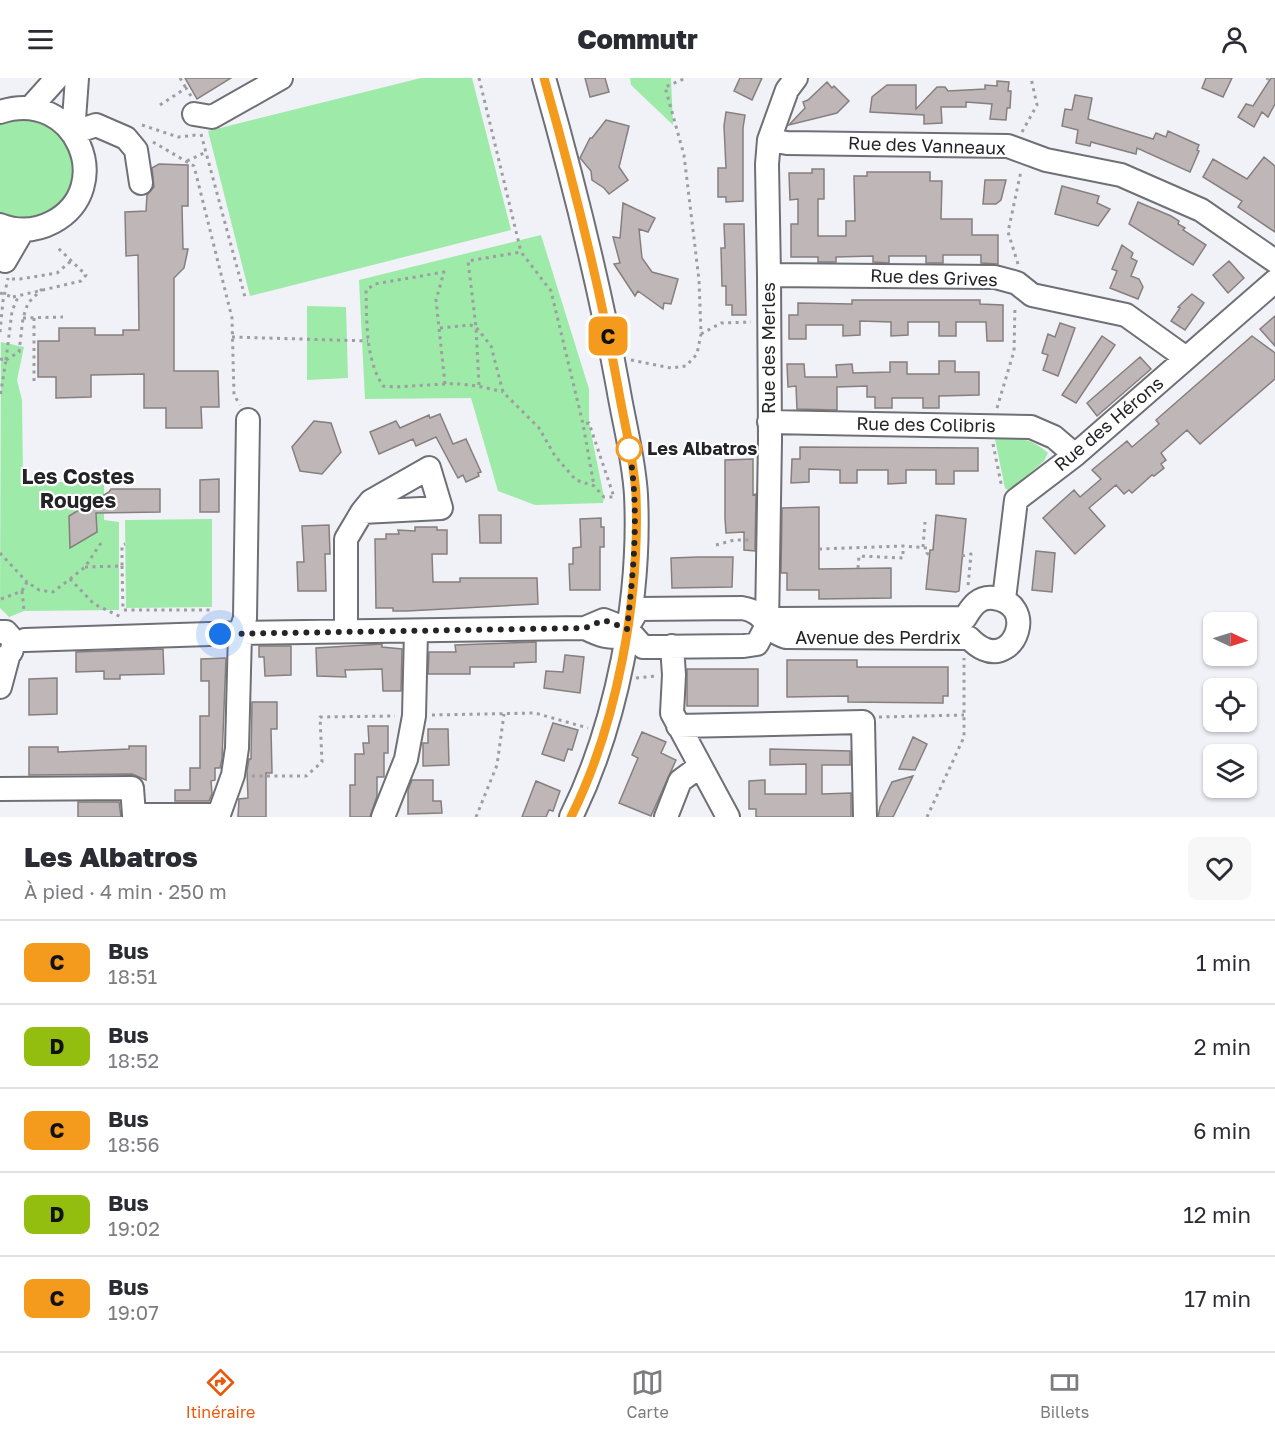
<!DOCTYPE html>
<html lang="fr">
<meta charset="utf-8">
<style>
:root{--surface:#fff;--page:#f7f7f7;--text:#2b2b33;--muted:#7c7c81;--line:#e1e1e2;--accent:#ea580c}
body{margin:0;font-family:"Golos Text",sans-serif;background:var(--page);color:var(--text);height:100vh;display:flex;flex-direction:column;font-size:22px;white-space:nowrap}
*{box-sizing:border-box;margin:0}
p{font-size:20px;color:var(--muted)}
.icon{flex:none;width:33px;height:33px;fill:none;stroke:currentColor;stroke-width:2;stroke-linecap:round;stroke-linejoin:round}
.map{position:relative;height:739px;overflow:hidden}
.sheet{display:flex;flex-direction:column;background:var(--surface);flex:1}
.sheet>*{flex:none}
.badge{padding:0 12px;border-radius:9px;font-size:21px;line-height:39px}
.needle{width:39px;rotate:94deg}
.tools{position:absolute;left:1203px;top:534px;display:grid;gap:12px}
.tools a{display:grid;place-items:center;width:54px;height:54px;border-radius:9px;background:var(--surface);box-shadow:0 2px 4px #0004;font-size:30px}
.you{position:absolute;width:30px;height:30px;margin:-15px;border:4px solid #fff;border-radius:50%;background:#1a73e8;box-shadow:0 0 0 9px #1a73e833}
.map>.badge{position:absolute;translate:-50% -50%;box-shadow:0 0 0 3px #fff}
.round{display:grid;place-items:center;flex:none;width:63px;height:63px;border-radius:9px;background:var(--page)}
.head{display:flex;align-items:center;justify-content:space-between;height:102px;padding:0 24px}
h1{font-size:28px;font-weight:800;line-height:45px}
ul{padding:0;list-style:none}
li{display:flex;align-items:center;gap:18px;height:84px;padding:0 24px;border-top:2px solid var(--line)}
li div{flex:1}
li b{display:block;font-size:22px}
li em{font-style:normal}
li .badge{min-width:66px;font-weight:700;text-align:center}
header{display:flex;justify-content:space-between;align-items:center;height:78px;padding:0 24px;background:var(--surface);font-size:27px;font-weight:800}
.tabs{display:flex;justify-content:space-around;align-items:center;height:84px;border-top:2px solid var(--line);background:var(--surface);font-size:16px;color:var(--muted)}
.tabs a{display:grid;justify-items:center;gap:3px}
.tabs .active{color:var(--accent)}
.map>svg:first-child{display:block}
</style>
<header><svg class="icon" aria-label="menu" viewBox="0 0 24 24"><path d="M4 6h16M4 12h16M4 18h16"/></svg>Commutr<svg class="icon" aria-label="person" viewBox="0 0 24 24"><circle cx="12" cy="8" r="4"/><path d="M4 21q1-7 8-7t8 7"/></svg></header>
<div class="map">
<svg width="1275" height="739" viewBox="0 0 1275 739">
<rect width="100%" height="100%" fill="#f1f1f8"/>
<path fill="#9eeaa8" d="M421,0h51l39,152 -261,66 -42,-165z
M630,0h41l2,47 -42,-40z
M15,39l28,3 23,17 10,37 -9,24 -19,17 -25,6 -23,-6v-93z
M541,157l48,154v34l15,74 -1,6 -68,2 -37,-14 -27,-93 -106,1 -6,-119z
M307,228l39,1 2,71 -41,2z
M1,264l23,5 -7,33 5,20 1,82h81v38l15,2v88l-95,1 -15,6 -9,-9z
M995,361c23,-1 35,-2 53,14l-4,8 -35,30 -4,-3z
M212,441v88l-86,1 -1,-88z"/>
<path fill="#bfb7b7" stroke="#867f7e" stroke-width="1.5" d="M185,0h46l-34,21z
M585,0h20l4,14 -19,5z
M740,0h22l-10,22 -18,-9z
M1206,0h26l-9,19 -21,-9z
M1271,0h4v26l-7,13 -6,-5 -8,15 -16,-10 8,-13 7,2z
M997,3l12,1 -1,9h3l-1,17h-3l-1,12 -16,-1 2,-15 -26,-2v5h-25l1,16 -18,1v-9l-54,-3 2,-15 15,-12h29v24l21,-22h8l3,4 37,-2v-4l12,1z
M827,4l5,6 2,-2 15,15 -12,12 -48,12 16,-17 -2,-6 5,-2z
M1075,17l17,3 -4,21 65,20 3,-6 10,4 2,-6 31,14 -2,5 2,1 -9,21 -53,-24 -1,6 -45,-12 -1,4 -14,-3 2,-13 -16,-4 3,-17 7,1z
M726,34l19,3 -2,13v73l-17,1v-5h-8v-29h8l-2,-42z
M606,42l23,6 -10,41 9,13 -19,14 -5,-6 -12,-8 -1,-9 -11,-13 10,-20h2z
M1264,79l11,9v66l-37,-25 4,-6 -39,-24 10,-18 34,20z
M159,86l29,1v41h-6l1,43h5l-4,19 -10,10v93h44l1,36h-18l1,21h-36v-20h-22v-34l-53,1v22l-35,1v-21h-18v-36h21v-13h36v7h28v-5h16l-1,-75 -12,1 -1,-44 21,-1 1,-16 7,-8 -2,-19z
M812,91h12v30h-6v37h28v-15h9l-1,-45h13v-4h63v9h12l-1,38h31v16h26v29l-17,-1v-8h-38v8h-17v-7h-37v7l-16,-1v-6l-37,1v5h-18v-5h-27v-33h7v-25l-8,1 -1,-27h23z
M985,102h21l-5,20 -5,4h-13z
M1062,108l37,10 -2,7 13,6 -12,17 -43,-12z
M1138,124l33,14 8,5 -1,3 7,4 -2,2 23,15 -13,20 -64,-41z
M623,125l32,15 -7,14 -9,-3 3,29 10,14 26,7 -7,25 -7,-1 -1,6 -25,-18 -3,5 -21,-32 6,-1 -7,-26 7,1z
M724,146h20l2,91h-14v-10h-6v-19h-4l-1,-38h4z
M1122,167l11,8 -2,5 6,3 -6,15 8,3 4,8 -5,12 -28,-11 7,-17 -5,-2z
M1229,183l15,17 -16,15 -15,-18z
M1192,216l12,9 -19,27 -14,-9 9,-13 -2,-1z
M852,222h128v4l23,1v36h-16l-1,-19h-30v14h-17v-14h-31v13l-17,1v-14l-31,-1v14l-17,1v-11h-37v14h-17v-24h9v-12l54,1z
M1275,238v30l-15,-17z
M1060,245l15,5 -17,48 -15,-6 5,-15 -6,-2 6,-19 7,3z
M1102,258l13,9 -39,58 -14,-8z
M1252,258l23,17v26l-75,65 -13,-14 -26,23 5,7 -5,4 3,4 -10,8 -2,-1 -20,18 -3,-3 -5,4 -8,-9 -27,23 16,18 -30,28 -32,-36 31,-28 6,7 21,-18 -9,-9 35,-29 5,6 27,-23 -3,-4z
M1140,279l11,12 -54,47 -10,-13z
M939,283h16v11h24v23l-40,1v12h-16v-10h-31v10h-17v-11h-8v-11l-30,1v23l-40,-1 -1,-23 -8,1 -1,-23h17l1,13h32l-1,-12 16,-1 1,9 37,-1v-10h17v12h32z
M440,336l13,30 13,-5 15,33 -3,1 1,3 -13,6 -3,-7 -5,3 -22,-41 -20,9 -3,-7 -34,15 -9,-22 26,-11 4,7 29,-13 1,3z
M314,343l17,2 10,29 -19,22 -22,-3 -8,-24z
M800,369l178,1v23h-24v13h-18v-14h-30v13l-18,1v-14h-31v13h-17v-13l-31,-1v13l-18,1 1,-24h8z
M753,381v36l3,-1 -1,57 -11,-1v-18l-18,1 -1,-15v-58z
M219,401v33h-19v-32z
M111,411h49v23l-64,1 1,19 -27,16 -1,-32 40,-24z
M819,429v62l72,-1v30l-72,1v-9h-32v-17h-6l1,-65z
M479,437h22v28h-21z
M936,437l30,4 -7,72 -3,1 -30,-3 4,-39h3z
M601,440v9h3v20h-4v43h-30l-1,-26h4v-16l8,-1 -1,-28z
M329,447l1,29h-5l1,37h-28l-1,-29h7l-2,-36z
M415,449h22v3h10v24h-15l1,28h27v-4h77l1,26 -131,7h-14v-3h-17l-1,-69h11v-5h13l-1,-4 17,1z
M1036,473l19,2 -3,39 -20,-2z
M698,479h35l-1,30 -60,1 -1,-30z
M536,564v20l-22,1v4h-44v7h-42l1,-22h27l-1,-7z
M382,566v3l20,2 -1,42h-18l-1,-22 -37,1 1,7 -29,-1 -1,-28z
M259,568h32v29l-26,1 -1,-19h-5z
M163,571l1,25 -44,1v4h-16v-8l-28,1v-20z
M565,577l19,2 -4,36 -36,-5 2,-17 17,1z
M226,580l-4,101 -2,9h-5v12l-4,1 1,13 -3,7h-34v-11h15v-22h10v-52h9v-35h-8v-22z
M787,582h70v7h91v29h-5v7l-95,-1v-6l-61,1z
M687,591h71v37h-71z
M57,600v36l-28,1v-36z
M252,624h25v27h-6l1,44h-6v44h-28l1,-18 9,-1 -1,-27 2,-12h2z
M553,645l25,7 -6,20 -4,-1 -4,12 -22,-7z
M368,648h20v27h-4v24h-7v19l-7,21h-20v-32h5v-31h9l-1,-11h6z
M428,651h20l1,36 -26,1v-23h5z
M642,654l24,10 -5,11 15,7 -25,56 -32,-13 19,-45 -6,-3z
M913,659l14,7 -12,26 -16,-1z
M129,668h17v34l-14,-6 -103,1v-28h29v5l71,-3z
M770,671l80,2v14h-28v29l29,-1v24h-95v-8h-7v-28l16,-1v14h41v-30l-36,1z
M913,698l-20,41h-15l2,-10 12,-25z
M412,702h21v21h8l1,12 -34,1v-24z
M536,703l24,10 -7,20 -4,-1 -3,7h-24z
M78,724h41l2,15h-43z"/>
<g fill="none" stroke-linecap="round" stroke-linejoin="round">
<defs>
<path id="minor" d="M77,0l-4,55 23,-8 30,13 10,12 5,33
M544,0c29,102 55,205 74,309 6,36 16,72 18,108 5,104 -19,229 -65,322
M30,30l27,-30
M0,34c76,-25 117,76 53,110 -17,9 -35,10 -53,3
M194,36l18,3 69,-39
M769,62l18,3 221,3 38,14 75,15 80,35 74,51
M0,160l5,23 18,-31
M769,197l226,2 22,6 15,12 94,20 60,43
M769,344l262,5 23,10 21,18
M1004,521l12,-99 59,-45 200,-174
M767,547l3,-185 -1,-165 -2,-111 2,-24 18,-50 9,-12
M346,553v-92l16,-27 79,-4 -12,-40 -58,33 -9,11
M0,554h6l7,8c0,11 -2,16 -13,19
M25,562l215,-7 345,-5 19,-8 23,9 16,18 101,-1 13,-2 10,-19 10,-6 188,-1c7,-12 14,-22 29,-20 43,6 22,65 -10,51 -5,-2 -11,-7 -15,-11l-183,-1c-23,-7 -19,-25 -44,-29l-104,1c-16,29 -21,35 -53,19
M672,568l2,29 -2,38 56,104
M0,609l8,-30
M678,648l185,-4 2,95
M0,711l132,-1 2,27h85
M218,739l15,-42 4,-27 3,-115 5,-15 3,-198
M383,739l23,-58 8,-43 2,-85
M666,739l14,-36 19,-14"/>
</defs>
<use href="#minor" stroke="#6f7075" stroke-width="26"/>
<path stroke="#9d9da2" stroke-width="3" stroke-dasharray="3 4.5" stroke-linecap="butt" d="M180,0l6,10
M479,0l42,174
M1267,2l1,-2
M160,27l26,-17 5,8
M142,47l36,12 18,-2
M1022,54l15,-27 -6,-27
M201,56l44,163
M153,64l41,24 38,152 2,77 6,10
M187,83l19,-9
M1018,186l-10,-32 13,-61
M12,201h8l37,-6 14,-12
M13,219l68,-16 5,-6 -28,-27
M23,240l40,-1
M440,250l30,-3 6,2 15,19 12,46 36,36 16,28 21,24 18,6 10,11h10l-25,-74 -6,1
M0,254l3,-31 5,-23
M701,256l20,-11 30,-1
M232,259l136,4
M0,281l6,1 -6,37
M6,282l13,-8 4,-34 5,-15 14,-14
M6,282l6,-49 6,-14
M631,282l40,8 15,-2 11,-12 4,-20 -2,-54 -15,-125 -19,-68 21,-9
M34,303v-63
M445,306l-9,-84 8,-28 -69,12 -9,6c1,32 -1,68 17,96l12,1 50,-3c21,-1 39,3 58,8
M479,307l-3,-58 -8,-66 53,-9 30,39 32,133 11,62
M997,330l17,-57 1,-45
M993,366l9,44
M716,467l18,-5h16
M923,469l2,-25
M819,471l84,-3 24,2v5l2,2
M0,475l27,29
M962,478l9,-2 -3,32
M122,488l1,44h87
M85,489l37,-1v-21l3,-1
M858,490l1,-12 44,2v-12
M70,501l15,-12 16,-24
M22,513l2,20
M1,521l21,-8 5,-9 12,8 14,2 17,-13 24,25 27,13
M636,600l20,-2
M432,637l103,-2 53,15
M879,639l85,-2
M252,698h54l16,-14 -2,-45 75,-1
M476,739l21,-52 7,-51
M927,739l37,-80v-79"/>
<use href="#minor" stroke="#fff" stroke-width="22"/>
<path stroke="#9d9da2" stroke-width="3" stroke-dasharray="3 4.5" stroke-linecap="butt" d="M0,215l13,4"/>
</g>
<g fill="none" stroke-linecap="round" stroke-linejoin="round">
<defs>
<path id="line" d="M544,0c29,102 55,205 74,309 6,36 16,72 18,108 4,103 -19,230 -65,322"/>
</defs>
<use href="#line" stroke="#fff" stroke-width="14"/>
<use href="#line" stroke="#f49b1e" stroke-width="9"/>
<path stroke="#242427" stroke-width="6" stroke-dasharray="0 10.8" d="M220,556l365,-6 19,-8 23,9c7,-63 13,-124 1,-186l1,6"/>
</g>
<circle fill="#fff" stroke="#f49b1e" stroke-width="3" cx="629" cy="371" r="12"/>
<g text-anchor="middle" stroke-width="4.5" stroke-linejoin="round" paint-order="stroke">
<g font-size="18" fill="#242427" stroke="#fff">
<text transform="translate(927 68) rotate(2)" y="6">Rue des Vanneaux</text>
<text transform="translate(934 200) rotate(2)" y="6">Rue des Grives</text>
<text transform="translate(769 270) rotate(-90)" y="6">Rue des Merles</text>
<text transform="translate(1109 346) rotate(-40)" y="6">Rue des Hérons</text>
<text transform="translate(926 347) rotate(1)" y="6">Rue des Colibris</text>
<text x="878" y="566">Avenue des Perdrix</text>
</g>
<g font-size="18" font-weight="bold" fill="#242427" stroke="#fff" text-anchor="start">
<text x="647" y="377">Les Albatros</text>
</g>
<g font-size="21" font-weight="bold" fill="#242427" stroke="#fff">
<text x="78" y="406">Les Costes<tspan x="78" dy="24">Rouges</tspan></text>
</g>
</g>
</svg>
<div class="tools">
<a><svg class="needle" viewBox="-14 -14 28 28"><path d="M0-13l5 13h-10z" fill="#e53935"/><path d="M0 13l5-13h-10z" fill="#7c7c81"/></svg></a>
<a><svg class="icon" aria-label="locate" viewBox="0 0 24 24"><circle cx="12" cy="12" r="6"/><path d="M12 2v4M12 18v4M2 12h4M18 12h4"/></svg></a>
<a><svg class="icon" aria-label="layers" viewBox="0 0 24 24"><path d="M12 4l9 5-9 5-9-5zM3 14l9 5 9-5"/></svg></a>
</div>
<div class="you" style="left:220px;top:556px"></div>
<b class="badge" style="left:608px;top:258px;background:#f49b1e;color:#111">C</b>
</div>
<section class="sheet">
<div class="head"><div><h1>Les Albatros</h1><p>À pied · 4 min · 250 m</p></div><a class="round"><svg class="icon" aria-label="heart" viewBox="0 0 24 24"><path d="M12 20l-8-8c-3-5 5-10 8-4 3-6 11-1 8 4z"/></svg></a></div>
<ul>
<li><span class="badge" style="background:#f49b1e;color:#111">C</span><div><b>Bus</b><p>18:51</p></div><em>1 min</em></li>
<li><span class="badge" style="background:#94be0f;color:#111">D</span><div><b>Bus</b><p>18:52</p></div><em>2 min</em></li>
<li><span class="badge" style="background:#f49b1e;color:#111">C</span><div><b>Bus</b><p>18:56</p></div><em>6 min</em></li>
<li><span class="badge" style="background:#94be0f;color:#111">D</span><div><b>Bus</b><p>19:02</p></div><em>12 min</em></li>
<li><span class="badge" style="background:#f49b1e;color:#111">C</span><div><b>Bus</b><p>19:07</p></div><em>17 min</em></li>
</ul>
</section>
<nav class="tabs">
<a class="active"><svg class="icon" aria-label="directions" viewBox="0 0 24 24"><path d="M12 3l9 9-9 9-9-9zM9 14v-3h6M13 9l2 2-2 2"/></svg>Itinéraire</a>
<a><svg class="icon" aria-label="map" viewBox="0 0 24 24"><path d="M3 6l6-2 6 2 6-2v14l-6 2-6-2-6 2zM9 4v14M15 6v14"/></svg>Carte</a>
<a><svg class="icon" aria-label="tickets" viewBox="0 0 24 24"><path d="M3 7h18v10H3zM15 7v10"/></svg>Billets</a>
</nav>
